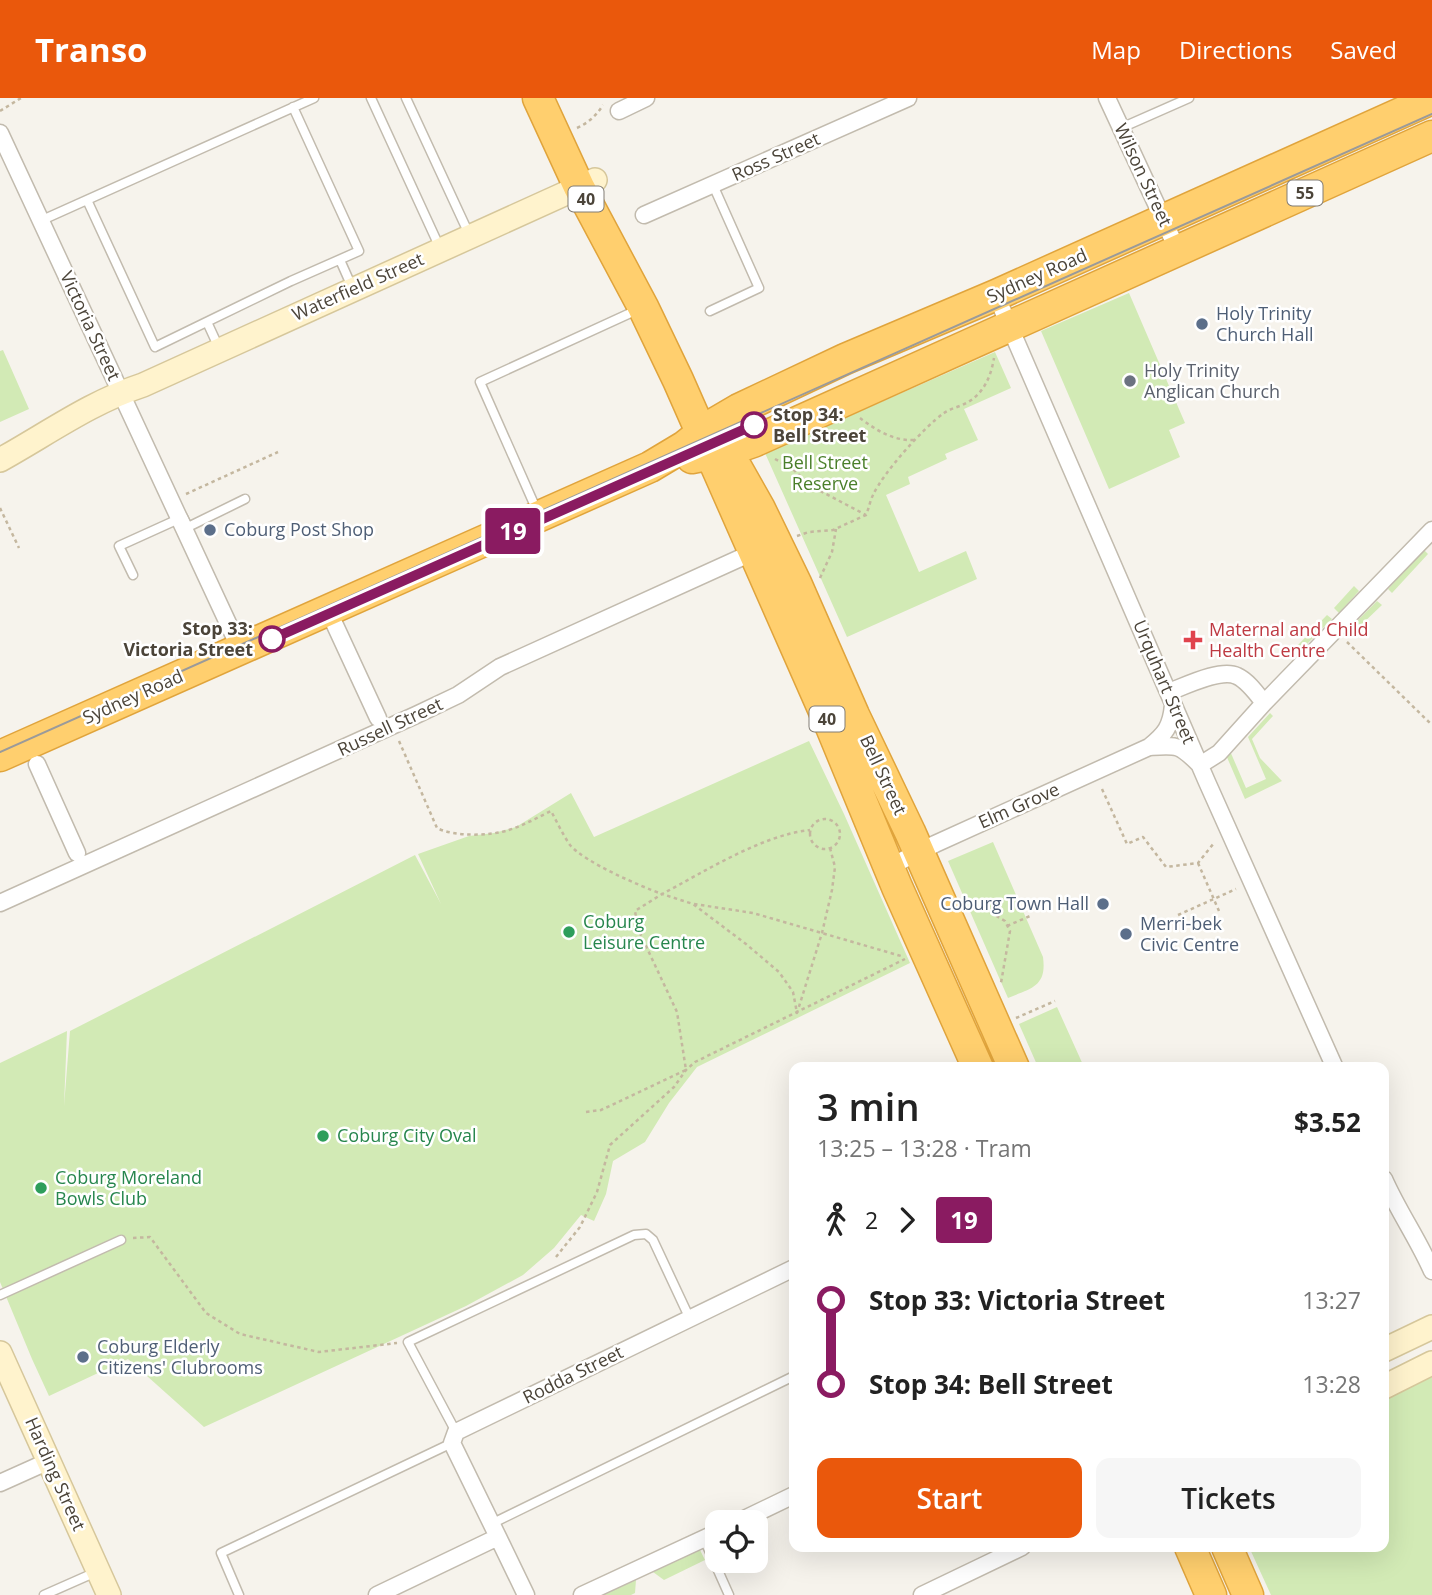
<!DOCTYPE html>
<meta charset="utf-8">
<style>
:root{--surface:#fff;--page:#f6f6f6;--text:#222;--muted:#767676;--accent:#ea580c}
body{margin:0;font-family:"Open Sans",sans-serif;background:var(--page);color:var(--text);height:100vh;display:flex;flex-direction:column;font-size:26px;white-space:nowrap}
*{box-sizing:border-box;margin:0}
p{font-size:23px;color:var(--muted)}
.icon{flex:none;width:38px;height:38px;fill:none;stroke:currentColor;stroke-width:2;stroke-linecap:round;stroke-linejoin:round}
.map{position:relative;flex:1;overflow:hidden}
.drawer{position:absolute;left:789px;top:964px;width:600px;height:490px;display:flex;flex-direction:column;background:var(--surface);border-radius:14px;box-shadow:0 7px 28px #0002}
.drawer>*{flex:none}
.badge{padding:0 14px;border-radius:5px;font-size:24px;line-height:46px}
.tools{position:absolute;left:705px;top:1412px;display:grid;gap:14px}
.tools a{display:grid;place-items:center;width:63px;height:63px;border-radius:14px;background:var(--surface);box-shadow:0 7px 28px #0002;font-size:35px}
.map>.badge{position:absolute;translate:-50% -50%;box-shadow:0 0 0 4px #fff}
.legs{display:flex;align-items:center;gap:10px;height:77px;padding:0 28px;font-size:23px}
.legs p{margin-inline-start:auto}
.headline{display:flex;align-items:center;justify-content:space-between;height:119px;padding:0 28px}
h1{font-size:38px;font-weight:600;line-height:52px}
.cta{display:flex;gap:14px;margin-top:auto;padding:14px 28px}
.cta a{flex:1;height:80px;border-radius:14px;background:var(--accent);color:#fff;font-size:28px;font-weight:600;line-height:80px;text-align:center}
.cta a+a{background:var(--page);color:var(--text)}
ul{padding:0 28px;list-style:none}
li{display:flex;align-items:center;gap:24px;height:84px;font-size:26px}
li i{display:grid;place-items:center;width:10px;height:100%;margin:0 9px;background:currentColor}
li i::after{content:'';width:18px;height:18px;margin:-9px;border:5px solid;border-radius:50%;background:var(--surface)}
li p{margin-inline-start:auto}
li:first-child i{background:linear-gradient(#0000 50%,currentColor 0)}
li:last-child i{background:linear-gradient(currentColor 50%,#0000 0)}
header{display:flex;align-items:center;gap:42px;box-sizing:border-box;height:98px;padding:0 35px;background:var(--accent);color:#fff}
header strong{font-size:33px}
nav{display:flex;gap:38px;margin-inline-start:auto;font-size:24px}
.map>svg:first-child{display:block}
</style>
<header>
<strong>Transo</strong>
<nav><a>Map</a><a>Directions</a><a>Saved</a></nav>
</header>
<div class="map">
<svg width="1432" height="1497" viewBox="0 0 1432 1497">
<rect width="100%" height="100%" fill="#f6f3ec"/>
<path fill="#d2eab5" d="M1129,195l56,130 -16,7 11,27 -71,32 -68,-158z
M3,252l26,59 -29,13v-71z
M995,254l16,36 -47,21 14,31 -33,14 2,5 -39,18 2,7 -24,11 33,77 47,-21 11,28 -130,58 -82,-184z
M1424,452l4,4 -36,39 -4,-4z
M1354,488l5,5 -20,22 -5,-5z
M1377,503l5,4 -22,21 -4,-4z
M1327,517l5,4 -29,29 -7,-1z
M1270,615l3,3 -21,23 8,19 22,23 -37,18 -19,-44 4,-4 16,37 20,-9 -18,-42z
M809,643l35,73 66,149 -213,104 -28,36 -24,39 -32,19 -7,33 -12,27 -13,-6 -27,33 -31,27 -57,31 -262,121 -76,-68 -79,37 -17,-37 -32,-77v-219l67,-32 -3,75 6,-75 345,-176 26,49 -23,-50 51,-18 25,-3 22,-6 55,-34 23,44z
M993,744l50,115c4,30 -12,31 -35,41l-60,-137z
M1057,909l27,60h-46l-19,-43z
M1432,1279v218h-161l-22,-48h135v-149z
M699,1450l6,12 -41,20 -11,-8z
M636,1482l-1,13 -4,2h-28z"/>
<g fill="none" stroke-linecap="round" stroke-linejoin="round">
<defs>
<path id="lane" d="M371,0l69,150
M406,0l63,136
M1121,30l68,-30
M87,102l68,147 136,-66 68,-30 -66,-144
M40,123l274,-123
M340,162l12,27
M710,213l49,-23 -46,-103
M207,224l12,26
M538,415l-58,-131 157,-72
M133,477l-14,-29 64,-29 5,10 57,-28
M0,1197l121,-55
M456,1334l-48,-90 226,-107 12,-1 7,6 37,79
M491,1426l303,-148
M704,1441l25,56
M44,1497l52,-23
M239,1497l-18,-42 231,-110"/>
<path id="street" d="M1107,0l71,153
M619,13l27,-13
M0,35l240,516
M644,117l264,-117
M996,197l211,487 128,286
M328,512l50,108
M1264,605l168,-173
M1149,649c29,-2 30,-3 51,18l19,-12 45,-50c-7,-9 -16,-22 -27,-27 -16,-8 -52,10 -68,16
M37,666l40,89
M889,769l46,-23 214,-97c16,-13 22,-20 24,-42
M0,805l416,-188 42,-20 42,-28 258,-117
M1384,1081c14,32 34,60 48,92
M0,1385l49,-22
M738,1424l56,-27
M498,1439l-46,-94 4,-11 338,-164
M377,1497l121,-58 28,58
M582,1497l136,-63
M922,1497l100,-48"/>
<path id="secondary" d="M0,362c47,-26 91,-58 143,-75l452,-205
M1384,1252l48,-23
M0,1255l109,242
M1384,1289l48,-24"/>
<path id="highway" d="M538,0l41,89 64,120 35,73 153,347 66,160 81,181
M730,358l30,53 36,74 58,132 56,117 104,236
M692,360l35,-7 26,-9 679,-306
M0,658l650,-289 35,-21 25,-20 29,-17 106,-50 151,-64 436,-196
M1190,1449l21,48
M1227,1449l21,48"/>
</defs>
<use href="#lane" stroke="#c2bbae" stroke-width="11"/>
<use href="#street" stroke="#c2bbae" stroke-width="19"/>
<use href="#secondary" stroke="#d6c79b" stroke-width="26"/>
<use href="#highway" stroke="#e0a43c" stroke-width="33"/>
<path stroke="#c4b79f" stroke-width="2.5" stroke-dasharray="3.5 3.5" stroke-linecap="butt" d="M0,13l21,-13
M577,30c11,-5 19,-12 26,-23
M860,320c16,12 33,23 54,22
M775,361l18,10 16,16 57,30
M186,396l92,-42
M0,410l19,40
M797,438l12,-4 24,-2 33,-15c3,-7 4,-14 7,-20 10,-22 51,-68 71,-82 7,-5 16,-6 24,-11 16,-9 23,-26 26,-44
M820,480l12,-26 4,-23
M1347,544l85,83
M399,643l38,87c17,9 54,8 72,2 15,-5 28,-12 42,-19 6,11 12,24 19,34 14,17 70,41 92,49 42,-22 100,-59 148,-64
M1102,691l25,55 16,-7 23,30 32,-4 16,-20
M810 736a15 15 0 1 1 30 0a15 15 0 1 1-30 0Z
M1198,765l21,48
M966,800l39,23 5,10 -9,52
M694,806l59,9 148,43
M1178,817l58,-26
M1007,828l23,-10
M1016,920l39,-17
M586,1014l15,-2 85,-40 -9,-58 -39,-83 -3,-18 27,-17 31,10 53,40 33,28 14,20 4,21 25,-80 10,-43 3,-23 -5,-19
M133,1140l17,-1 56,76 34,21 79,18 78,-9
M556,1159l24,-30 17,-35 13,-47 64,-58 12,-17 9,-8 210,-103"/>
<use href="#lane" stroke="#fff" stroke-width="8"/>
<use href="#street" stroke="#fff" stroke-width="16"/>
<use href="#secondary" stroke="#fff3cd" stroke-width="23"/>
<use href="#highway" stroke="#ffcf6e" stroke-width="30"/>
<path stroke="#9a9a9a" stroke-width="2" d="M0,654l1432,-638"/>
</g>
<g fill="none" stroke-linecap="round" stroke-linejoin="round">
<defs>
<path id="line-1" d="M272,541l482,-214"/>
</defs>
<use href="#line-1" stroke="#fff" stroke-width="16"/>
<use href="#line-1" stroke="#8a1b61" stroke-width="10"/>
</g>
<g fill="#5c6f8a" stroke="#fff" stroke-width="2.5">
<circle cx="1202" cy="226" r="7"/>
<circle cx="210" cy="432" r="7"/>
<circle cx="1103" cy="806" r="7"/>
<circle cx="1126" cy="836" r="7"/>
<circle cx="83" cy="1259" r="7"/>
</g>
<circle fill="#6b7280" stroke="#fff" stroke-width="2.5" cx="1130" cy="283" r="7"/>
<g fill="#fff" stroke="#8a1b61" stroke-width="3.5">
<circle cx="754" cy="327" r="12"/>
<circle cx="272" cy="541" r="12"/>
</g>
<path fill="#e0444e" stroke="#fff" stroke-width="2.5" d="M1189.5 531.5h7v7h7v7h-7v7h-7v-7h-7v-7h7z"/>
<g fill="#2e9e5b" stroke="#fff" stroke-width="2.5">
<circle cx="569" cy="834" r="7"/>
<circle cx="323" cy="1038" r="7"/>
<circle cx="41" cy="1090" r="7"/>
</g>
<g text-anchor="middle" stroke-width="5" stroke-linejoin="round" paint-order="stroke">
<g fill="#fff" stroke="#817c74" stroke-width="2">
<rect x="1287.5" y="82.5" width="35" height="25" rx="5"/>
<rect x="568.5" y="88.5" width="35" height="25" rx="5"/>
<rect x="809.5" y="608.5" width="35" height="25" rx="5"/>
</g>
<g font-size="16" font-weight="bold" fill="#4b4439">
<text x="1305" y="101">55</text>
<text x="586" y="107">40</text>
<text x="827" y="627">40</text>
</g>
<g font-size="18" fill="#4b4439" stroke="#fff">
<text transform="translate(776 59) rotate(-24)" y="6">Ross Street</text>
<text transform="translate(1143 77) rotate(65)" y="6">Wilson Street</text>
<text transform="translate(1037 178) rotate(-24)" y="6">Sydney Road</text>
<text transform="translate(358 189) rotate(-24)" y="6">Waterfield Street</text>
<text transform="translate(90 228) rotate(65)" y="6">Victoria Street</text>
<text transform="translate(1164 584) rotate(67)" y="6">Urquhart Street</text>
<text transform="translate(133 599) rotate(-24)" y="6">Sydney Road</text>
<text transform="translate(390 629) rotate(-25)" y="6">Russell Street</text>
<text transform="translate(883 677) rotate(65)" y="6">Bell Street</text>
<text transform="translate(1019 708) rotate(-24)" y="6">Elm Grove</text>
<text transform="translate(573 1277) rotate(-26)" y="6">Rodda Street</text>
<text transform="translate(55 1376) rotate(66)" y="6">Harding Street</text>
</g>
<g font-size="18" fill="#4e5e75" stroke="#fff" text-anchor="start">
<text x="1216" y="222">Holy Trinity<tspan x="1216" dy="21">Church Hall</tspan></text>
<text x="224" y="438">Coburg Post Shop</text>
<text x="1089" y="812" text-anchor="end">Coburg Town Hall</text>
<text x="1140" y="832">Merri-bek<tspan x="1140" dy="21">Civic Centre</tspan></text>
<text x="97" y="1255">Coburg Elderly<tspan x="97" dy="21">Citizens' Clubrooms</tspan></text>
</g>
<g font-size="18" fill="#5b616d" stroke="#fff" text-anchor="start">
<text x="1144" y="279">Holy Trinity<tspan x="1144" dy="21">Anglican Church</tspan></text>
</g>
<g font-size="18" font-weight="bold" fill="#4b4439" stroke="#fff" text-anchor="start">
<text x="773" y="323">Stop 34:<tspan x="773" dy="21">Bell Street</tspan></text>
<text x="253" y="537" text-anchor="end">Stop 33:<tspan x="253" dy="21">Victoria Street</tspan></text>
</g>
<g font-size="18" fill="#4a7f2a" stroke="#fff">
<text x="825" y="371">Bell Street<tspan x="825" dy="21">Reserve</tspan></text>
</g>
<g font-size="18" fill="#be3a42" stroke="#fff" text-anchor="start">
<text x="1209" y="538">Maternal and Child<tspan x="1209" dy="21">Health Centre</tspan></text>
</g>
<g font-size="18" fill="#27864d" stroke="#fff" text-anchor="start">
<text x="583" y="830">Coburg<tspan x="583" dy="21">Leisure Centre</tspan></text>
<text x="337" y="1044">Coburg City Oval</text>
<text x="55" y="1086">Coburg Moreland<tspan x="55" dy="21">Bowls Club</tspan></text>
</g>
</g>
</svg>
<div class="tools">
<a><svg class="icon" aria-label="locate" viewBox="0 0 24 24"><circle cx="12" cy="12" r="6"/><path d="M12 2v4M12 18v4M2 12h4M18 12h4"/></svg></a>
</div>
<b class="badge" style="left:513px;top:433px;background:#8a1b61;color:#fff">19</b>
<section class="drawer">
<div class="headline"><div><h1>3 min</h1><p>13:25 – 13:28 · Tram</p></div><b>$3.52</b></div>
<div class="legs"><svg class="icon" aria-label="walk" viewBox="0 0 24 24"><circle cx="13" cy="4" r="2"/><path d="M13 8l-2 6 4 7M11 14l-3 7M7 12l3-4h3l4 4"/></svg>2<svg class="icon" aria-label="forward" viewBox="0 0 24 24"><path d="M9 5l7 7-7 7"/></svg><b class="badge" style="background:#8a1b61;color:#fff">19</b></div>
<ul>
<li><i style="color:#8a1b61"></i><b>Stop 33: Victoria Street</b><p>13:27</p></li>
<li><i style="color:#8a1b61"></i><b>Stop 34: Bell Street</b><p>13:28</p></li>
</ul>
<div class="cta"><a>Start</a><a>Tickets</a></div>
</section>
</div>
